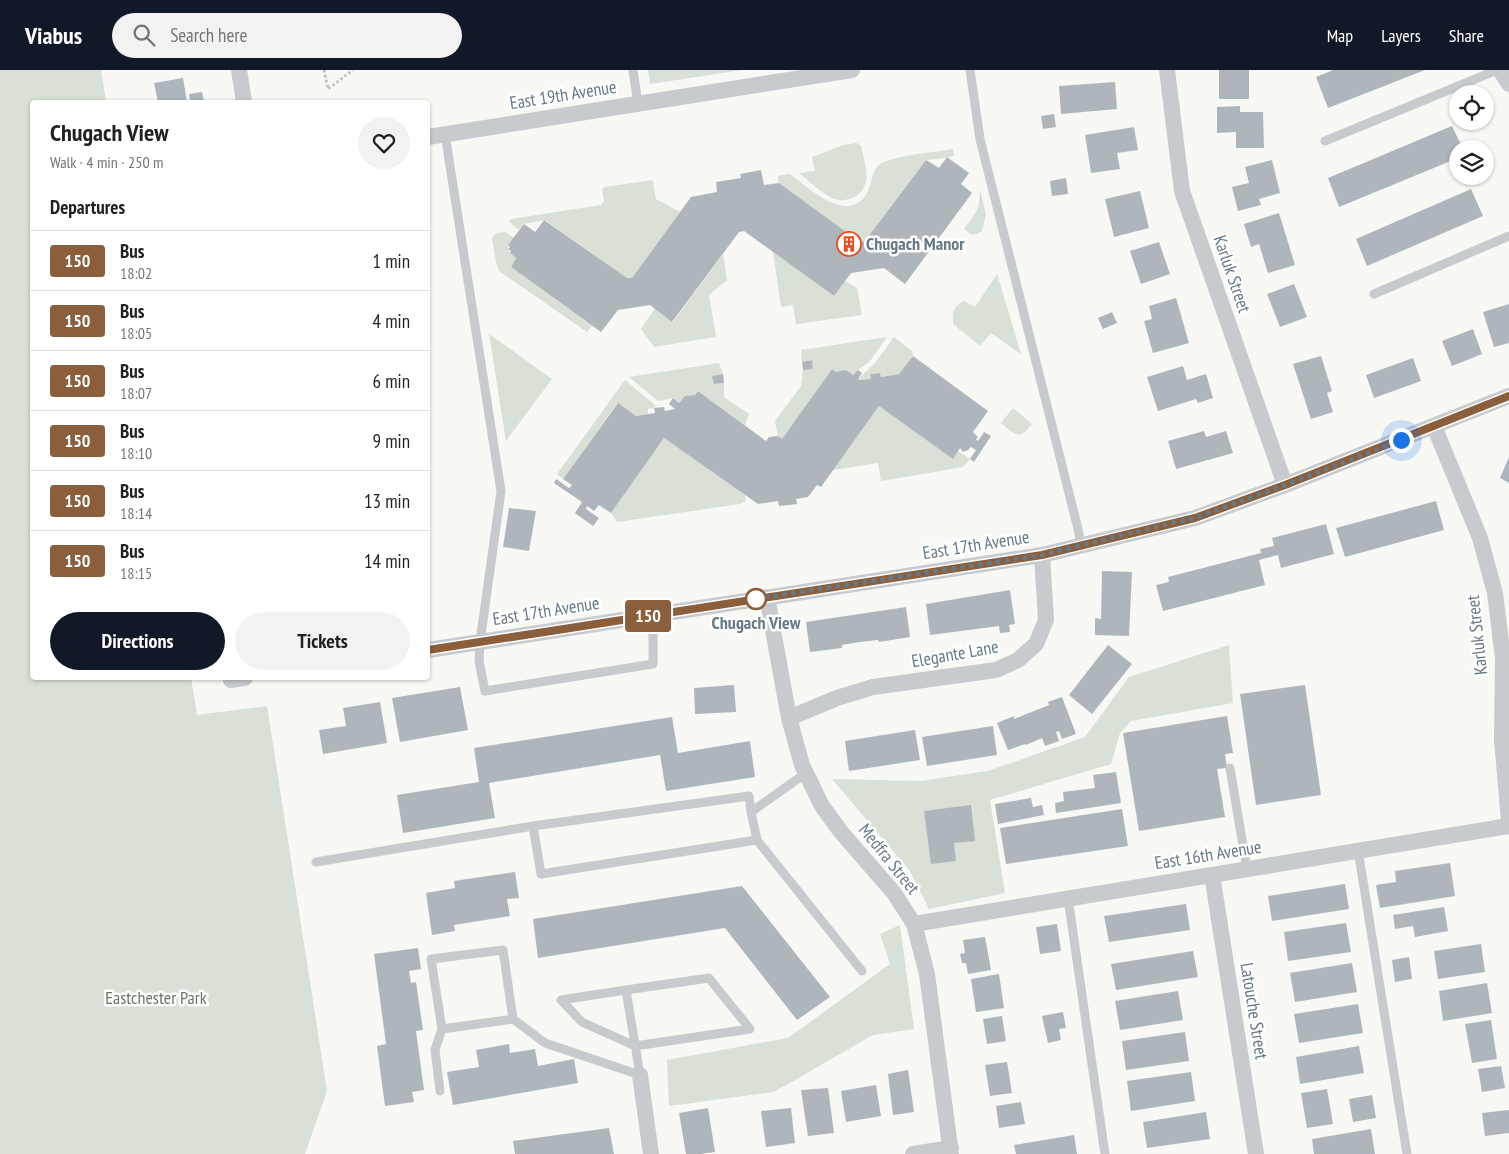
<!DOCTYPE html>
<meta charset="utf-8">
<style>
:root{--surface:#fff;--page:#f2f2f2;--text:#202124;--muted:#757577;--line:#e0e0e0;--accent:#111827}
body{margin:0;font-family:"PT Sans Narrow",sans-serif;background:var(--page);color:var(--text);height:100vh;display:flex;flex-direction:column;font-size:19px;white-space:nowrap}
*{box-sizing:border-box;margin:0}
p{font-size:16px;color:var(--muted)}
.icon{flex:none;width:28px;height:28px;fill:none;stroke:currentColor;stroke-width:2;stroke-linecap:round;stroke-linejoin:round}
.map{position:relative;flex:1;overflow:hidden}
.side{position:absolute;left:30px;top:30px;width:400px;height:580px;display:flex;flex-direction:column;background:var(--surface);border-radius:5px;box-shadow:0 1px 4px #0004}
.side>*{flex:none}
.badge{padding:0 10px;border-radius:4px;font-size:18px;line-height:32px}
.buttons{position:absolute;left:1449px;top:15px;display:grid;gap:10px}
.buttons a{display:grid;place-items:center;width:45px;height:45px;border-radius:50%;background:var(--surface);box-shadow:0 1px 4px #0004;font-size:25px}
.you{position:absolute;width:25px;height:25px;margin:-12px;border:4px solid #fff;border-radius:50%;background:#1a73e8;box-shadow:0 0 0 8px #1a73e833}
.map>.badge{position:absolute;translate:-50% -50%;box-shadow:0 0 0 2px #fff}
h2{padding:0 20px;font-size:19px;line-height:45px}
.round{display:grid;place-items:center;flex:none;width:52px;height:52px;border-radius:26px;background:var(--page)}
.overview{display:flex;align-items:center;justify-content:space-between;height:85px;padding:0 20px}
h1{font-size:24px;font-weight:700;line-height:38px}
.primary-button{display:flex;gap:10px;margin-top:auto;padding:10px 20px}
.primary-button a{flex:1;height:58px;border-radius:30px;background:var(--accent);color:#fff;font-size:20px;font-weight:700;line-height:58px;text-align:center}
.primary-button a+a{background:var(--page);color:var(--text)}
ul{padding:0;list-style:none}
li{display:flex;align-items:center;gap:15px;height:60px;padding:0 20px;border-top:1px solid var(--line)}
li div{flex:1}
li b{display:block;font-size:19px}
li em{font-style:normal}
li .badge{min-width:55px;font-weight:700;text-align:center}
header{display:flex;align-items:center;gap:30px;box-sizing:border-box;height:70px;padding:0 25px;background:var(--accent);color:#fff}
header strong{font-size:24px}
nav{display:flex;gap:28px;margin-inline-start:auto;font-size:18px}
.search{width:350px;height:45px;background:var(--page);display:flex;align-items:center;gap:12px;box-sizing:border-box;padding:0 18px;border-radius:28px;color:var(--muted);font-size:19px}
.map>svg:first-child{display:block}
</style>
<header>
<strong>Viabus</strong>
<div class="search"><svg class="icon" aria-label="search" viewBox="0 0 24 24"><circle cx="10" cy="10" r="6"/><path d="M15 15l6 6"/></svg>Search here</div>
<nav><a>Map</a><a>Layers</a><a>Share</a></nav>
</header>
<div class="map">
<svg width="1509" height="1084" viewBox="0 0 1509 1084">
<rect width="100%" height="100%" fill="#f8f8f4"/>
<path fill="#d9e0d5" d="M0,0h101l5,32h-74v576h159l6,37 70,-9 60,385 -22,63h-305z
M648,0h94l-92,14z
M857,73l4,3c2,10 7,24 5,35 -3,16 -22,24 -36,16 -11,-6 -21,-16 -31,-24l16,-2 -3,-14 31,-12z
M953,79l1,7 -16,3 -12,1 -61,81 -5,1 -81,-59 -1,-7 12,-2c19,14 58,52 77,19 5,-9 4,-21 12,-28 10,-9 58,-13 74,-16z
M653,110l3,19 24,13 -48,66h-5l-82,-58 -21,4 -5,6 -10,-8 2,-3 90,-14 3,-4 -2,-12 2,-2z
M980,119l6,26 -4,16 -5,3 -5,1 -8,-6c12,-17 16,-19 16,-40z
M505,162l9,6c-8,10 -8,12 2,20l-5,9 81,59 -5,6 -88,-61 -2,-4 -5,-29 5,-5z
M773,182l61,44 11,-15 12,7 5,27 -66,9 -3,-19 -12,2z
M723,184l4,26 -18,15 7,42 -62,10 -13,-18 14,-21 18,14z
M997,204l24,80 -30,-21 -11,13 -27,-22c-1,-12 0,-17 11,-23l11,6z
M489,264l63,45 -46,62z
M887,267l-17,24 -12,9 -5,5 -7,-5 -10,2 -4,-3 -50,70 -4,-3 -3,-15 26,-35 2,-16 10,-2 -1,-8 -10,2 -1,-12z
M894,267l18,14 1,5 -14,18 -18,3 -1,-4 -10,1 1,5 -11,1 -2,-1 17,-16z
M719,293l4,11 -10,2 1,8 10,-1v14l25,17 -4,11 -47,-34 -3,4 -10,1 -6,7 -6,-5 -15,3 -29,-24z
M625,310l31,26 -2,2 -6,1v5l-12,2 -19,-13 -54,76 -6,-5z
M879,336l74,52 5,-7 12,8 -7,8 -82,14 -3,-18 -45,7z
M1013,338l19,16c-13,17 -16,11 -31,-1z
M664,368l81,57 1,6 -6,3 -123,18 -6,-9z
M1229,575l4,58 -102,18 -11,12 -9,31 -121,36 15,93 -76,16 -19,-38 -78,-92 88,2 68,-10 97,-34 44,-60z
M900,855l14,104 -41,6 -99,57 -105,14 -2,-46 121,-22 102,-74 -10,-30z"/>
<path fill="#aeb6bc" d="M1219,0h30v29h-30z
M1333,0h92l-97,38 -12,-31z
M183,8l4,24h-29l-4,-19z
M1115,12l2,27 -56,5 -2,-28z
M202,22l2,10h-14l-1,-8z
M1240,36v6h23l1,36h-28v-16l-19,1v-26z
M1054,44l2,13 -13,2 -2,-13z
M1452,56l11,23h-5v9l-119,49 -11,-29z
M1134,57l4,23 -21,3 3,16 -29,4 -6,-38z
M947,87l22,16 -8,11 11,9 -67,91 -21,-16 -33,5 -17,23 -90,-65 -5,1 -67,90 -22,-17 -32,5 -17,22 -90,-65 5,-9 -6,-5 1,-2 -3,-2 2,-2 -2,-2 16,-21 11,8 9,-12 83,58h5l59,-81 26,-5 -1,-10 25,-4 -1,-4 21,-4 3,15 15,-2 81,59 5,-1 61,-81 13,8z
M1272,90l8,33 -21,6 2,6 -23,6 -6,-24 17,-4 -4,-16z
M1066,108l2,16 -16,2 -2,-15z
M1471,119l12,27 -116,50 -11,-27z
M1140,121l9,37 -35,9 -9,-38z
M1279,143l16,52 -27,8 -9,-29 -8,3 -7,-23z
M1159,172l11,32 -29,10 -11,-33z
M1294,214l13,33 -27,10 -13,-33z
M1176,228l13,45 -36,10 -9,-32 8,-2 -3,-13z
M1509,234v39l-15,4 -11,-35z
M1112,242l5,11 -14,6 -5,-11z
M1473,259l9,25 -30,12 -10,-25z
M913,286l75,55 -15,21 5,5 -2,2 2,2 6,-9 7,4 -17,26 -4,-3 6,-9 -5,-3 -3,3 -5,2 -3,-4 -7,11 -74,-53 -58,81 -4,-2 -9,12 -12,2 1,5 -18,2 -1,-5 -20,3 -94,-66 -53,75 -12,-8 -5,6 -7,-5 -1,3 13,9 -6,8 -18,-13 7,-11 -28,-19 2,-4 13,9 3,-3 -9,-6 55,-76 18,13 19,-3 -1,-5 10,-1 1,4 10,-2 -6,-5 4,-6 6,5 6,-7 10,-1 3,-4 68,50 3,-4 9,-1 4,3 50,-70 4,3 10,-2 7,5 5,-5 4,3 -4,6 2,1 11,-1 -1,-5 10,-1 1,4 18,-3z
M1321,286l11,35 -5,2 6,19 -22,7 -18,-55z
M1413,288l8,23 -47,17 -8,-23z
M812,290l1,9 -10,1 -1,-8z
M1183,296l4,14 19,-6 7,24 -15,5 -2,-4 -38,12 -11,-34z
M723,304l1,9 -10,1 -2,-8z
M1204,361l2,6 20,-6 7,22 -57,16 -8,-28z
M1509,387v26l-9,-5z
M1436,431l8,29 -99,27 -9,-29z
M509,438l27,3 -7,40 -26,-4z
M1326,454l8,30 -53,14 -3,-13 -19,5 6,25 -102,26 -7,-26 13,-3 -1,-5 93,-24 -1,-4 14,-3 -2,-8z
M1102,501l30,1 -3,64 -34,-1v-17l6,1z
M1010,520l5,34 -6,1 1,7 -10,1 -1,-7 -69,9 -4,-31z
M906,537l4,30 -31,5 -1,-2 -18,2 -18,3v3l-32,4 -4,-30z
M1108,575l24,19 -40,50 -23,-19z
M734,615l2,27 -41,2 -1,-26z
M1305,615l16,110 -65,10 -16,-111z
M460,617l8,43 -68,12 -8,-44z
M1062,627l14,37 -14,5 -3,-8 -3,1 3,9 -14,5 -3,-8 -16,7 -1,-1 -17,6 -11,-27 17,-7v3l35,-14 -1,-3z
M380,632l7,41 -64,11 -4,-24 27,-4 -3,-18z
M1227,646l6,37 -8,1 2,14 -10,1 8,48 -86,14 -16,-98z
M672,647l6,36 72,-12 5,36 -89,14 -6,-36 -171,28 6,35 -92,15 -6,-38 82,-13 -5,-34z
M993,656l4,29 -70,11 -5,-29z
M915,660l5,30 -71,11 -4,-30z
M1116,702l5,31 -65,10 -1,-10 9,-2 -1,-9 32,-4 -2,-13z
M1031,728l2,9 9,-2 2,10 -46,9 -3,-20z
M971,735l4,36 -21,2 2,18 -25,3 -7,-53z
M1122,739l6,37 -122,18 -6,-36z
M1450,793l5,33 -75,12 -4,-23 20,-3 -1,-11z
M515,802l4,26 -12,1 3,17 -56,9 1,6 -23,4 -6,-42 29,-5 -1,-7z
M1345,814l4,25 -77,12 -4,-25z
M742,816l88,111 -33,23 -72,-92 -187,30 -5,-39z
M1186,834l4,26 -81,12 -5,-26z
M1444,837l4,24 -33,6 -2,-11 -18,3 -2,-14z
M1346,853l5,29 -63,9 -4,-29z
M1057,854l4,27 -21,3 -4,-27z
M985,867l6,33 -23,4 -2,-11h-4l-2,-9 5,-1 -2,-13z
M1481,874l4,28 -47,7 -4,-28z
M418,878l3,21 -12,2 2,12 5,-1 7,48 -7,1 8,59 -12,2 2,10 -29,4 -8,-60 9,-2 -12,-90z
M1193,881l5,26 -82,13 -5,-26z
M1409,887l3,22 -17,3 -3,-22z
M1352,893l5,29 -62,10 -5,-29z
M999,904l5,34 -28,4 -5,-33z
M1487,913l5,30 -49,8 -4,-30z
M1178,921l5,29 -63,10 -5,-29z
M1358,934l5,29 -64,10 -5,-29z
M1063,942l3,16 -7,1 2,11 -13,3 -6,-27z
M1002,946l4,25 -19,3 -4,-25z
M1491,950l6,39 -25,4 -7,-39z
M1185,962l4,29 -63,9 -4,-29z
M509,974l1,9 25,-4 3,17 36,-7 4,24 -125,22 -6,-33 32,-5 -3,-17z
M1359,976l5,27 -64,11 -4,-27z
M1007,992l5,31 -22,3 -5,-31z
M1501,996l4,22 -23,4 -4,-23z
M908,1000l6,42 -21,3 -5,-41z
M1191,1002l4,29 -64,10 -4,-30z
M876,1015l5,31 -35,6 -5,-31z
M828,1018l6,45 -26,3 -7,-46z
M1327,1019l6,35 -26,4 -6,-35z
M1372,1025l4,23 -23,4 -4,-23z
M1021,1032l4,22 -26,4 -3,-22z
M708,1038l7,44 -15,2h-14l-7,-41z
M791,1038l4,35 -29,4 -5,-36z
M1509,1040v23l-24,3 -3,-23z
M1206,1042l4,27 -63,9 -4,-26z
M609,1058l5,26h-99l-2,-13z
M1371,1059l4,25h-61l-2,-15z
M1074,1065l3,19h-61l-2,-9z"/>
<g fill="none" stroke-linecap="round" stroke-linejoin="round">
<path stroke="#bec1c3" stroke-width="3" stroke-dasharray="2.5 2.5" stroke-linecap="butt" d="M324,0l4,19 25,-19"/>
<path stroke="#c7cbce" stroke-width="9" d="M633,0l5,34
M970,0l10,69 98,390 3,16
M445,64l56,357 -21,151 -1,19 6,30 168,-27v-31l-3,-18
M1325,71l172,-71
M1374,224l135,-58
M1230,698l17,101
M533,756l216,-30 2,16
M757,770l-6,-28 55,-39
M1358,780l49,304
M316,792l217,-36 8,48 216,-34 105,131
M1068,828l37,256
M513,949l-71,10 -11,-70 72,-9 10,69 32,24 95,32 -14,-85 83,-12 41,51 -115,17 -53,-24 -21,-22 65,-10
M440,1021l-5,-41 7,-21"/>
<path stroke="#c7cbce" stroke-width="16" d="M239,0l5,32
M1167,0l15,121 103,294
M1500,0l9,14
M428,67l424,-67
M1434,356l46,112 15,55 8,65 -1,82 7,80
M767,527l22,121 13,47 20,41 19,26 53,61 20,31 13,50 24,180
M428,580l614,-95 153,-37 90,-33 224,-89
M231,610l14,-2
M789,648l48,-20 36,-11 123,-17 22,-10 18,-16 10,-24 -4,-65
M1212,805l44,279
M914,854l595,-98
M640,1005l11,79
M913,1084l38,-6"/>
</g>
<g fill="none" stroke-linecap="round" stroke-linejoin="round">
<defs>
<path id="line" d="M428,580l614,-95 153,-37 90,-33 224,-89"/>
</defs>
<use href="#line" stroke="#fff" stroke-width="11"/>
<use href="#line" stroke="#8b5e3c" stroke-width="8"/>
<path stroke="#657987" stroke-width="5" stroke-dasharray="0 9" d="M756,529l-8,1 294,-45 134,-33 19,-4 90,-33 116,-45"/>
</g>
<defs>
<symbol id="building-ring" viewBox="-11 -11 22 22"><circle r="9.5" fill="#fff" stroke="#ea4c23" stroke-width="1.5"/><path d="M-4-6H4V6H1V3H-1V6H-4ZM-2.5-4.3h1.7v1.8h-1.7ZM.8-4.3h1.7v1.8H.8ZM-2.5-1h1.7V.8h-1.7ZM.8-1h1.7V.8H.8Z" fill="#ea4c23"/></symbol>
</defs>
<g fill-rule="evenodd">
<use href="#building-ring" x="835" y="160" width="28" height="28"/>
</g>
<circle fill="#fff" stroke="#8b5e3c" stroke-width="2.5" cx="756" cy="529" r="10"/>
<g text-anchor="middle" stroke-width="5" stroke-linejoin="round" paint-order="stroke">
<g font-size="18" fill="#657987" stroke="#fff">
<text transform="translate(563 25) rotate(-9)" y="6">East 19th Avenue</text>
<text transform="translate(1232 204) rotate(71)" y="6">Karluk Street</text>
<text transform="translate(976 475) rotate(-9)" y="6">East 17th Avenue</text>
<text transform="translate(546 541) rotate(-9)" y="6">East 17th Avenue</text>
<text transform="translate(1477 565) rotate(-96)" y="6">Karluk Street</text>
<text transform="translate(955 584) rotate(-10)" y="6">Elegante Lane</text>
<text transform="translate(1208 785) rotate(-9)" y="6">East 16th Avenue</text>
<text transform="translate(889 789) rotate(51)" y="6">Medfra Street</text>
<text transform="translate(1254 941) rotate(81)" y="6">Latouche Street</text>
</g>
<g font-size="18" font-weight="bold" fill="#657987" stroke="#fff" text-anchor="start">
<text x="866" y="180">Chugach Manor</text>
</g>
<g font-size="18" font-weight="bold" fill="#657987" stroke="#fff">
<text x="756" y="559">Chugach View</text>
</g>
<g font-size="18" fill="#667961" stroke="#fff">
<text x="156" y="934">Eastchester Park</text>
</g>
</g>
</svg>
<div class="buttons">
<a><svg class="icon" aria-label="locate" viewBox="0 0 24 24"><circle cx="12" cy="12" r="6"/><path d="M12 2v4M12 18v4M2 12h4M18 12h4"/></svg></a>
<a><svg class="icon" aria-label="layers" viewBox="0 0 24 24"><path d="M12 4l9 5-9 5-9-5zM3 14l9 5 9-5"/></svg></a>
</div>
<div class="you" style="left:1401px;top:370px"></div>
<b class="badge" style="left:648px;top:546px;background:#8b5e3c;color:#fff">150</b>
<section class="side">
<div class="overview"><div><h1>Chugach View</h1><p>Walk · 4 min · 250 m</p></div><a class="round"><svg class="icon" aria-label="heart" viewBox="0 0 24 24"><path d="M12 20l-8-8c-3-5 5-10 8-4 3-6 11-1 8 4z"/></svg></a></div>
<h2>Departures</h2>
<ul>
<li><span class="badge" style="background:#8b5e3c;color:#fff">150</span><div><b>Bus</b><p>18:02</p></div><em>1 min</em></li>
<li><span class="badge" style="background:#8b5e3c;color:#fff">150</span><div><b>Bus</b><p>18:05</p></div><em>4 min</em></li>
<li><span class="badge" style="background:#8b5e3c;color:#fff">150</span><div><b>Bus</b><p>18:07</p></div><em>6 min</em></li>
<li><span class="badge" style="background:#8b5e3c;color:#fff">150</span><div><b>Bus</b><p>18:10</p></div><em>9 min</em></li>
<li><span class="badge" style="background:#8b5e3c;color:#fff">150</span><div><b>Bus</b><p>18:14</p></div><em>13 min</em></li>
<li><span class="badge" style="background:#8b5e3c;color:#fff">150</span><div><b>Bus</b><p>18:15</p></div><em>14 min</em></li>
</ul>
<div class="primary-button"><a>Directions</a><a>Tickets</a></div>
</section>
</div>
